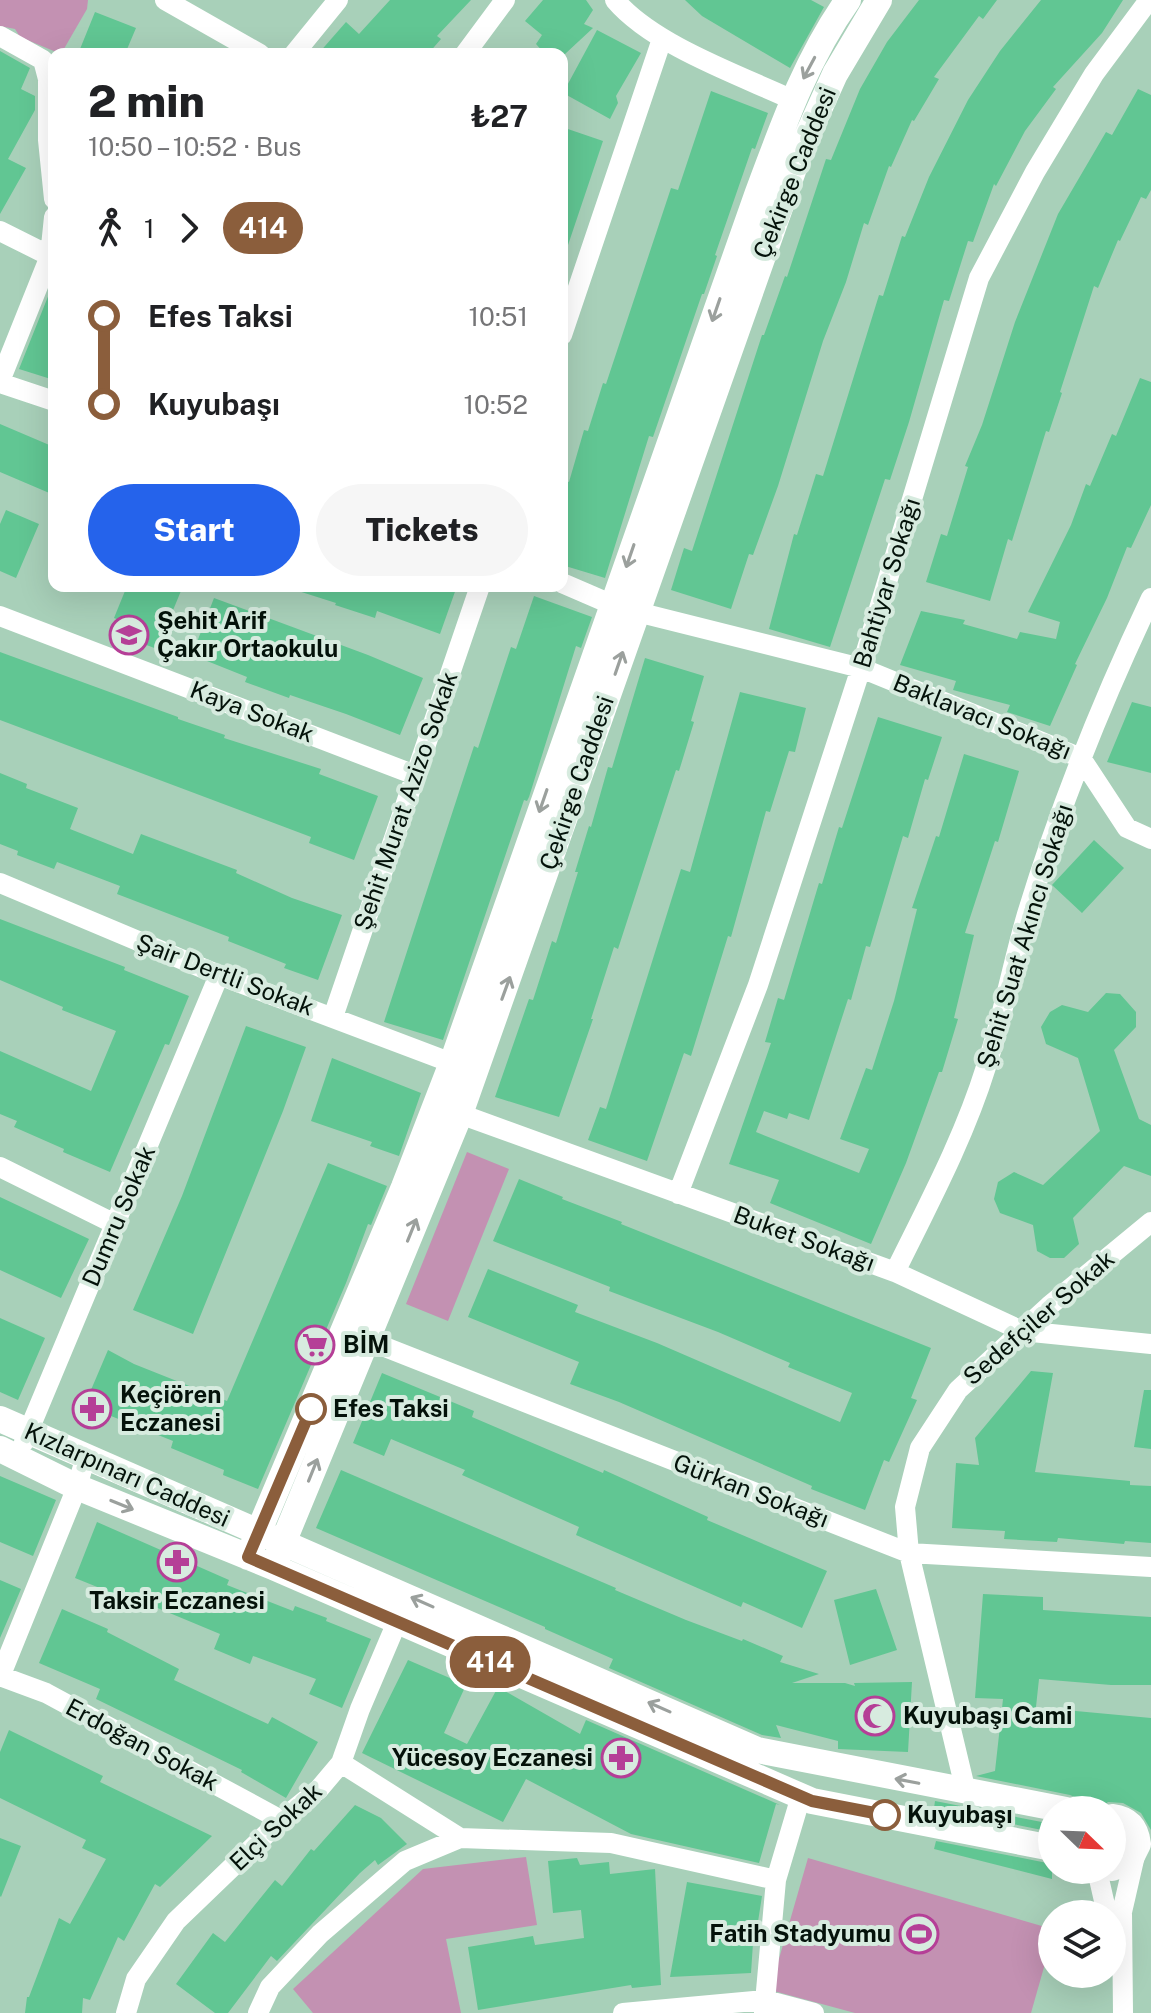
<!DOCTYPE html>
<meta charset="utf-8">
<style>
:root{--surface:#fff;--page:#f6f6f6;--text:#202124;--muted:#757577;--accent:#2563eb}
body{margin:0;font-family:"Public Sans",sans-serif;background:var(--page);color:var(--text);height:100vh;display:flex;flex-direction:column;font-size:30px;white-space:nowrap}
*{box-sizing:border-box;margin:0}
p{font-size:26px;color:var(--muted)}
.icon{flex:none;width:44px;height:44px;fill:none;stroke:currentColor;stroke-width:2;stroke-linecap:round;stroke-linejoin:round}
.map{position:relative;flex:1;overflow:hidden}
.panel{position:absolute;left:48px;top:48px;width:520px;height:544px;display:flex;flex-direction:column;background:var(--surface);border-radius:16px;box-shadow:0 8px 32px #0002}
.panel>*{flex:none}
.badge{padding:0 16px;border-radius:26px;font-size:28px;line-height:52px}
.needle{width:52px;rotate:113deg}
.tools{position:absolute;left:1038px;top:1796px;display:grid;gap:16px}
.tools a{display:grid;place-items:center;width:88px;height:88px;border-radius:50%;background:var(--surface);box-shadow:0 8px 32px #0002;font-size:40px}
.map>.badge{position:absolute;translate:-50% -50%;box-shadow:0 0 0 4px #fff}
.legs{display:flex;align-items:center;gap:12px;height:88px;padding:0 40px;font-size:26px}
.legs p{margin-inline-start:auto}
.overview{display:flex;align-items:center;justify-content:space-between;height:136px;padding:0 40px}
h1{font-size:44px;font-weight:800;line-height:60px}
.primary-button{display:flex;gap:16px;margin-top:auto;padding:16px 40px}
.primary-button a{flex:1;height:92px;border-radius:48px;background:var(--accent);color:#fff;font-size:32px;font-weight:800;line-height:92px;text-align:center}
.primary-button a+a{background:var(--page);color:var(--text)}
ul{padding:0 40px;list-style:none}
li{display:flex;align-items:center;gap:28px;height:88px;font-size:30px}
li i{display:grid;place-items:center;width:12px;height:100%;margin:0 10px;background:currentColor}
li i::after{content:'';width:20px;height:20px;margin:-10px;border:6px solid;border-radius:50%;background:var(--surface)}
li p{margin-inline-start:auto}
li:first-child i{background:linear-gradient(#0000 50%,currentColor 0)}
li:last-child i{background:linear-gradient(currentColor 50%,#0000 0)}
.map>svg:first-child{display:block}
</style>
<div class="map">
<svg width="1151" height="2013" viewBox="0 0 1151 2013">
<rect width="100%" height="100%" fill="#a8d0b9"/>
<path fill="#c391b2" d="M0,0h88l-1,9 -26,45 -41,-17 -5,-8 -15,-3z
M467,1152l42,17 -61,152 -42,-17z
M526,1857l11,68 -91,14 15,74h-148l-20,-24 130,-120z
M808,1858l244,71v10l-21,74h-176l-85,-23z"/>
<path fill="#61c693" d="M390,0h81l-34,36 4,3 -13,15h-110l28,-32 13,12z
M543,0h43l7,10 -9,14 9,4 -28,26h-20l-9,-10 6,-9 -17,-14z
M685,0h126l13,7 -34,61 -88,-52z
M919,0h78l-14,19 -4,-3 -45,61 5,2 -25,42 -2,-1 -21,47 -2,-1 -21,59 -4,-2 -18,59 -23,59 -45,145 -25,69 -4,-1 -18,55 -60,-19 13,-42 8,3 70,-216h2l21,-59 2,1 39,-118 5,1 29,-71 27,-47z
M1041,0h82l-21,33 -49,54 3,2 -31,42 -29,55 -2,-2 -21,58 -5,-1 -19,60 -5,-1 -35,122 -19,58 -5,-1 -55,168 -61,-18 25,-95 3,1 19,-61 7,2 56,-181 4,1 19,-60 3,1 24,-60 39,-77 32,-49z
M95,12l41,16 -11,26h-47z
M597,30l44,23 -25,43 2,7 -8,16 -47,-26z
M0,51l30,17 -9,21 14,7v14l-27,49 18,9 -26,46z
M1138,89l13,6v95l-5,9 -5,-2 -21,44 -2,-1 -20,48 -4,-2 -34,106 2,1 -13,39 -3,-1 -34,110 -4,-2 -18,62 -64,-19 15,-48 6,2 21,-69 -3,-1 17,-41 33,-103 43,-108 48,-82 6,3z
M711,91l57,22 -13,36 -3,-1 -37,107 2,1 -13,38h-2l-49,143 -4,-1 -44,142 -43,-13v-71l4,-13 3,1 15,-52 4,1 15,-48 3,1 65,-196 7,2z
M562,127l41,14 -38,113h-3z
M53,284h1v96l-35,-11z
M1140,378l11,4v123l-20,43 -4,-1 -20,51 -32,66 2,1 -27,61 -43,-14 3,-7 -57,-15 3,-9 -56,-16 21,-54 44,9 -2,4 54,15 3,-7 36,7 4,-17 -32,-10 43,-87 15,-41 4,2 22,-52 4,2z
M0,424l54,23v48l-54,-23z
M6,510l33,14 -23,54 -16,-7v-47z
M127,586h56l-26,63 -29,-11 5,-12 -19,-8z
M292,586h165l-17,48 -63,-23 -2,7 -40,-13 1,-2 -44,-14z
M534,596l58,21 -11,31 -5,-2 -47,151 -2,4 -3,-1 -81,240 -59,-18 90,-276 4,2 33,-101 5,2z
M214,598l154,57 55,23 -23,57 -54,-21 -56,-19 -1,3 -44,-16 2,-5 -55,-22z
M0,652l178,65v2l47,16 -1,3 97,31 -2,5 59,22 -24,64 -45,-17 2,-6 -311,-117z
M645,658l59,18 -13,45 3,1 -15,49 -3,-1 -58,179 -4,-2 -23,72h2l-34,98 -64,-20 34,-98 4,1 19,-59 4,2 22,-71h-3l14,-46 2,1 17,-60 4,1z
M740,692l66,16 -11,44 -6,-1 -19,61 -4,-1 -35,126 -3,-1 -37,120 -7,-3 -37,108 -59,-21 12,-33 6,2 75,-240 9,3z
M1132,702l19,5v66l-44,-11z
M878,717l64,20 -14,43 -3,-1 -17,59 -5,-2 -33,111 -4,-1 -15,54 -3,-1 -39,121 -20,-7 -2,6 -23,-8 -8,21 103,41 10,-24 -29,-10 26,-71 6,2 22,-69 23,-92 -5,-1 24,-72 3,1 25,-83 55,17 -21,71 -3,-1 -30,92 9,2 -20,83 4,1 -16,53h-3l-33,91 -35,81 -101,-41 9,-23 -50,-16 42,-121 -6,-1 13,-44 6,2 35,-117 3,1 17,-57 3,1z
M0,773l27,11 -1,4 52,20 -8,21 63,25 8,-20 96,36 -1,3 56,25 50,17 -24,65 -34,-12 2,-4 -58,-23 1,-4 -112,-43 3,-8 -63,-24 -3,7 -37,-14 1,-4 -18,-7z
M1094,840l30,28 -42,45 -30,-28z
M0,919l125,48 -1,3 65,26 -20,49 -4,-1 -55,128 -47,-20 1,-3 -50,-22 3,-6 -17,-7v-63l91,40 25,-60 -54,-21 1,-3 -63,-27z
M1106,993l14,1 16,18v15l-22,23 25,69 12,6v51l-27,-10 -51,52 6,26 -15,14h-14l-13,-7 -4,-26 -33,-12 -6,-14 4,-17 16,-10 29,13 57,-54 -22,-73 -32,-14 -5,-17 9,-15 12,-7 26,7z
M246,1026l60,21 -23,64 -90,223 -60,-24 49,-114z
M332,1058l89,35 -22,63 -29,-10 2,-4 -61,-21z
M328,1163l59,23 -16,39 -3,-1 -22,59 -88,206 -35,-14 1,-5 -53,-22 2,-7 -62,-25 -3,6 -26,-11 26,-61 26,14 93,37z
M519,1179l44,18 -1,2 60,23 -1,2 310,124 -20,50 6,2 -28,62 -5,-2 -19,50 -54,-21 1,-3 -193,-84 -49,-18 9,-22 -111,-45 20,-48 90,36 -3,7 82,31 183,79 12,-29 -64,-26 2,-4 -72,-31 -109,-41 1,-4 -117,-46z
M0,1197l89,42 -28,59 -61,-28z
M0,1318l45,20 -27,62 -18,-8z
M1031,1371l22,2 -18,99 95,9v4l21,1v57l-26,-2 -1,3 -66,-6 -1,4 -53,-3 1,-8 -53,-3 4,-65 23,2 -4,-27z
M382,1373l92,38 -2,6 131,56 1,-3 104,47 -1,3 120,51 -25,57 -59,-26 -2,5 -165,-72 3,-8 -117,-52 3,-5 -74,-31 -7,17 -31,-13z
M1144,1390h7v59l-17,-2z
M341,1470l275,118 -1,2 71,30 56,21 1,-2 40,17 -3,6 39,12 -27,9h53l10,3 -1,-3 58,-1 -4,70 -70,-3v-8l-62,-16 5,13 -19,-3 -153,-67 4,-9 -68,-30v-2l-229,-99z
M0,1476l56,24 -23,56 -33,-14z
M97,1522l132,58 -2,5 66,26 2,-5 32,12 -1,3 45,18 -29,69 -33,-14 7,-15 -63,-23 -3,8 -36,-15 6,-15 -96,-40 -2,3 -47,-19z
M0,1580l21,9 -21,49z
M876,1589l21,61 -47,15 -16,-65z
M983,1594l60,3v13l108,7v68h-40l-72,-6 -4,37 29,2 1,-8 86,8v112l-10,-17 -18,-10 -15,-1 -10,8h-16l-5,-12 -7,-3 -94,-19 19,-5 8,-72 -28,-1z
M62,1609l46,20 -1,3 72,37 -5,11 94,44 4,-7 46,25 -32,56 -45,-26 1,-2 -146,-71 4,-10 -61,-26z
M408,1660l58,25 -22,48 23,11 31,-57 82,47 6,-14 194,85 -4,-1 -17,59 -128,-29 -105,-55 -23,43 -141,-69z
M9,1730l94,46 -3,6 112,54 -52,51 -5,-3 -31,57 -6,-4 -28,63 -7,-2 -1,15h-57l2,-16h2l30,-79 11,6 36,-65 -24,-11 4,-8 -86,-42v-46z
M935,1801l117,23v8l-118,-24z
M355,1805l26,13 26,26 -29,21 -3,-5 -15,13 -83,88 -6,-5 -43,57h-13l-39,-29 37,-51 12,9 50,-62 7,6 29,-37 3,2z
M0,1838l21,8 -20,51 -1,-1z
M936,1841l116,23v15l-118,-30z
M577,1858l3,7 29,-3 1,12 45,-5 6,116 -29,3 -1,-3 -153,25 -10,-63 65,-11 2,9 49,-7 -3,-28 -28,3 -5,-52z
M687,1882l75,14 -5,32h-3l-3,45 -81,4z"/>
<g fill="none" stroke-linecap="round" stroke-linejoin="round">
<path stroke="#fff" stroke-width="20" d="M165,0l95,54
M615,0c38,45 124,75 178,100
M0,36l43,24 5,19v61l6,59
M294,54l44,-54
M465,54l40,-54
M0,231l50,25
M562,335l100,-296
M0,381l50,-125 4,-39
M0,383l54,18
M562,583l51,22
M637,612l224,56 220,90 46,70 24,11
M0,616l415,159
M0,883l219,92 233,88
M333,1017l147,-431
M460,1114l435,158 127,59 129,13
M0,1167l115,57
M678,1194l80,-209 103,-317 118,-390 56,-106 59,-98 55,-74
M895,1272c33,-67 69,-134 91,-205 17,-50 26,-102 41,-153 33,-108 75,-213 124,-316
M367,1340l542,213 242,14
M24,1442l195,-467
M0,1676l46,17 235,127
M0,1677l77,-190 9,-31
M341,1763l119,75
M966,1792l-57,-239 -4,-46 15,-59 38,-58 91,-84 102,-84
M1097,1870l10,44
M126,2013l10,-34 40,-58 105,-101 38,-31 22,-26 19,-54 37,-87
M258,2013l12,-26 50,-53 85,-73 55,-23 151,5 165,37
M623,2013l142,-13 49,13
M764,2013l12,-133 25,-84
M1123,2013l-1,-101 14,-61"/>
<path stroke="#fff" stroke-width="26" d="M0,1419l757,331 309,60
M0,1449l77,38 196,80 539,234 240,47
M248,1557l156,-370 48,-124 305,-868c25,-67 49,-136 91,-195
M273,1567l187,-453 339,-960 36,-80 44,-74
M1112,1817c16,2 24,11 26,27l-9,18 -17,6"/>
</g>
<defs><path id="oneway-shaft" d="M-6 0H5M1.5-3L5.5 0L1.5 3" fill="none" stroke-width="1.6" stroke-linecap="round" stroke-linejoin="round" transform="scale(2)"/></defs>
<g stroke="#9ba09d">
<use href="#oneway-shaft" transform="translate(809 68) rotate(118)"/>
<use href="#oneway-shaft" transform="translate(716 310) rotate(109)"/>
<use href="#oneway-shaft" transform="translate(630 556) rotate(109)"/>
<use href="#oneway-shaft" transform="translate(619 663) rotate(-71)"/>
<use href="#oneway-shaft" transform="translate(543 801) rotate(109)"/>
<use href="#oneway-shaft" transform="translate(506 988) rotate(-70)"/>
<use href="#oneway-shaft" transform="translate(412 1230) rotate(-68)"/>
<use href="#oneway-shaft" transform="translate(313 1470) rotate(-68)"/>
<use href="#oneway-shaft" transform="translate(122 1505) rotate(22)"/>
<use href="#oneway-shaft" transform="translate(422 1602) rotate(-156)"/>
<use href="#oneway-shaft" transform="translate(659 1707) rotate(-156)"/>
<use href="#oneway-shaft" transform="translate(907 1781) rotate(-169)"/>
</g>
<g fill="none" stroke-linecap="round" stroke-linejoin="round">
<defs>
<path id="line-1" d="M311,1409l-63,148 564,244 73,14"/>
</defs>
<use href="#line-1" stroke="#fff" stroke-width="18"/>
<use href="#line-1" stroke="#8b5e3c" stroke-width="12"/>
</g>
<defs>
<symbol id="school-ring" viewBox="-11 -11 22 22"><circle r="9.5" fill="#d7ebdf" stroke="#b53f97" stroke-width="1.5"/><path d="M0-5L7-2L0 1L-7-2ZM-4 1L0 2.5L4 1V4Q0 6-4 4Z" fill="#b53f97"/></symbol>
<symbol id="supermarket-ring" viewBox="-11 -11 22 22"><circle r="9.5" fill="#d7ebdf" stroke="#b53f97" stroke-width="1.5"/><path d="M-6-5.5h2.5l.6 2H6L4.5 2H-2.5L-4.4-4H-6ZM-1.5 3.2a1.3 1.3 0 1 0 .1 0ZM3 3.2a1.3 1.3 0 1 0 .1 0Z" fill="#b53f97"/></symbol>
<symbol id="pharmacy-ring" viewBox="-11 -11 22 22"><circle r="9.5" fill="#d7ebdf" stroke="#b53f97" stroke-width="1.5"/><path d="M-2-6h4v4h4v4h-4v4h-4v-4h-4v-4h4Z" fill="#b53f97"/></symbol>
<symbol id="mosque-ring" viewBox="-11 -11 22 22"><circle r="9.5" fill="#d7ebdf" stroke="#b53f97" stroke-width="1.5"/><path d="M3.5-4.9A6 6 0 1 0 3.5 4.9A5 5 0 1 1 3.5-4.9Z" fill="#b53f97"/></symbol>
<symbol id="stadium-ring" viewBox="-11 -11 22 22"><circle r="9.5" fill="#d7ebdf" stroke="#b53f97" stroke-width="1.5"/><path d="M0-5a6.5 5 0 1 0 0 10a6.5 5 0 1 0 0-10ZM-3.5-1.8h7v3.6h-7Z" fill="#b53f97"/></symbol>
</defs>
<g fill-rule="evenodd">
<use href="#school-ring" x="107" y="613" width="44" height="44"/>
<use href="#supermarket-ring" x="293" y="1323" width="44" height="44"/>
<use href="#pharmacy-ring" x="70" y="1387" width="44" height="44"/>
<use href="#pharmacy-ring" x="155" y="1540" width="44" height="44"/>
<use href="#mosque-ring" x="853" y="1694" width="44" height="44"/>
<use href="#pharmacy-ring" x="599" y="1736" width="44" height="44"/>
<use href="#stadium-ring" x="897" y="1912" width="44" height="44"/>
</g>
<g fill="#fff" stroke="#8b5e3c" stroke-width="4">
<circle cx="311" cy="1409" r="14"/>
<circle cx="885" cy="1815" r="14"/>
</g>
<g text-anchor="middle" stroke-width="8" stroke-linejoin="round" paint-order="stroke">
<g font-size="24" fill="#04120a" stroke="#d7ebdf">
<text transform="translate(795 173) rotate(-68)" y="8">Çekirge Caddesi</text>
<text transform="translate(887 583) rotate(-73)" y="8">Bahtiyar Sokağı</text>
<text transform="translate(252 712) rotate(21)" y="8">Kaya Sokak</text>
<text transform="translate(982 717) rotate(22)" y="8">Baklavacı Sokağı</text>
<text transform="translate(577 783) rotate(-71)" y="8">Çekirge Caddesi</text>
<text transform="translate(406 801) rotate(-71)" y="8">Şehit Murat Azizo Sokak</text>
<text transform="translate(1025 936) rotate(-73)" y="8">Şehit Suat Akıncı Sokağı</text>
<text transform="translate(225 975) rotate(21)" y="8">Şair Dertli Sokak</text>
<text transform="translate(119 1216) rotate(-67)" y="8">Dumru Sokak</text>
<text transform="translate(804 1239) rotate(20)" y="8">Buket Sokağı</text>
<text transform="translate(1039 1318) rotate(-41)" y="8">Sedefçiler Sokak</text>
<text transform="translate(127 1475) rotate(24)" y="8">Kızlarpınarı Caddesi</text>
<text transform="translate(751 1491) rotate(21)" y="8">Gürkan Sokağı</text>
<text transform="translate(142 1745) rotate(28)" y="8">Erdoğan Sokak</text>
<text transform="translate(276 1827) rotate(-43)" y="8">Elçi Sokak</text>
</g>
<g font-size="24" font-weight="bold" fill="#04120a" stroke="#d7ebdf" text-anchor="start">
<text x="157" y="629">Şehit Arif<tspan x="157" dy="28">Çakır Ortaokulu</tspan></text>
<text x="343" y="1353">BİM</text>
<text x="120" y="1403">Keçiören<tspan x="120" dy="28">Eczanesi</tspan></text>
<text x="177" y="1609" text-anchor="middle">Taksir Eczanesi</text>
<text x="903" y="1724">Kuyubaşı Cami</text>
<text x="593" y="1766" text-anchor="end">Yücesoy Eczanesi</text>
<text x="891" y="1942" text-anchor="end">Fatih Stadyumu</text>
</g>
<g font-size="24" font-weight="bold" fill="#04120a" stroke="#d7ebdf" text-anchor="start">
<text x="333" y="1417">Efes Taksi</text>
<text x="907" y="1823">Kuyubaşı</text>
</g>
</g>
</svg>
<div class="tools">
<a><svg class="needle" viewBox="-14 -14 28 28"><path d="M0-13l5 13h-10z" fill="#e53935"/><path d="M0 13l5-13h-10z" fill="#757577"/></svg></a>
<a><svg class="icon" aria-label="layers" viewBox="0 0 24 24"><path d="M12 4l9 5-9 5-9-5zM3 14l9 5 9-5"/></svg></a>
</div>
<b class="badge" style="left:490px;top:1662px;background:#8b5e3c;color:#fff">414</b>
<section class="panel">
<div class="overview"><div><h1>2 min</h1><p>10:50 – 10:52 · Bus</p></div><b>₺27</b></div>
<div class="legs"><svg class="icon" aria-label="walk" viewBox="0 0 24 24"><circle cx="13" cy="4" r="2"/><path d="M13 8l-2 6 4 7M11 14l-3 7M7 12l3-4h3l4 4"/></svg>1<svg class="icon" aria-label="forward" viewBox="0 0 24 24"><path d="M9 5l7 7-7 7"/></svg><b class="badge" style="background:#8b5e3c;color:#fff">414</b></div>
<ul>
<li><i style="color:#8b5e3c"></i><b>Efes Taksi</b><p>10:51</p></li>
<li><i style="color:#8b5e3c"></i><b>Kuyubaşı</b><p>10:52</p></li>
</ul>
<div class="primary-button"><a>Start</a><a>Tickets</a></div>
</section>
</div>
